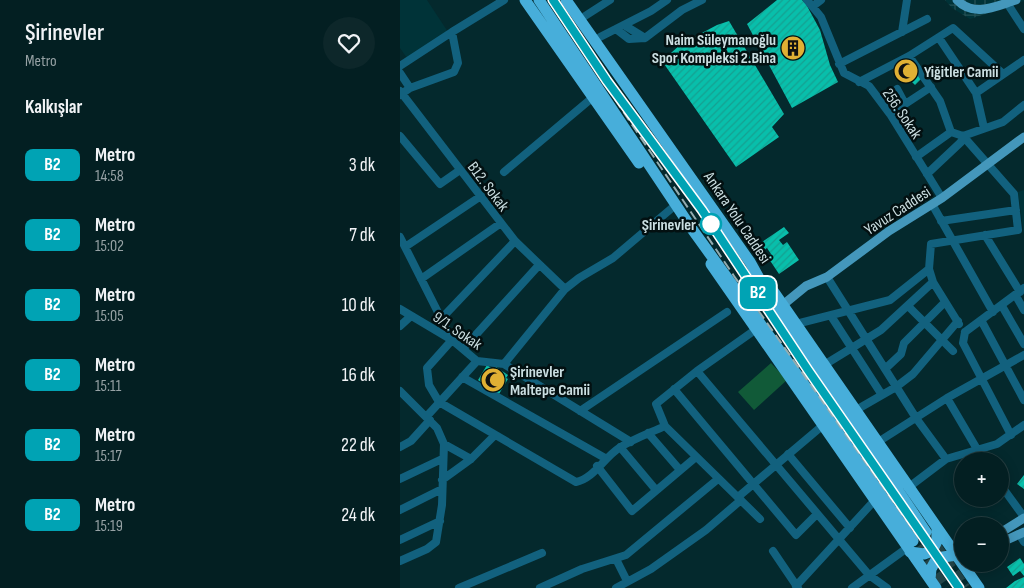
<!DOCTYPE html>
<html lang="tr">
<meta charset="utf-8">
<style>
:root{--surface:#031f22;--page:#0d272a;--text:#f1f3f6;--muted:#97a2a5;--line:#243d40}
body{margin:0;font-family:"Sofia Sans Condensed",sans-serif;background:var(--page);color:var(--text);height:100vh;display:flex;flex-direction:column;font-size:19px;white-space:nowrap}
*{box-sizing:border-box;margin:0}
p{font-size:16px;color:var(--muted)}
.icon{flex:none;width:28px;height:28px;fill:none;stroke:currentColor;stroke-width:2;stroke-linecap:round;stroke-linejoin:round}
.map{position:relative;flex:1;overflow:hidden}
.sheet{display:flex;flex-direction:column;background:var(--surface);width:400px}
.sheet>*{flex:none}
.badge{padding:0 10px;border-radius:8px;font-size:18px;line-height:32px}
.buttons{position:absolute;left:554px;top:452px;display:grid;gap:10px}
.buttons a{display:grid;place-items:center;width:55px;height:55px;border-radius:50%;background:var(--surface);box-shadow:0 2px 12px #0003,0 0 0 1px var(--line);font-size:25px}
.map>.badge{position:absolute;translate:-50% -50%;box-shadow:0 0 0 2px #fff}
h2{padding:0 25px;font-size:19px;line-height:45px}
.round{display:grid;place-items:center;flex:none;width:52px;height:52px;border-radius:26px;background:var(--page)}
.summary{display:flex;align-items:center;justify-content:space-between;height:85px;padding:0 25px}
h1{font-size:24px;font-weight:600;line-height:38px}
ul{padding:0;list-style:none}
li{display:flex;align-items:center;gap:15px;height:70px;padding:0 25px}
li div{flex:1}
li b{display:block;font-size:19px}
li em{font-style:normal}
li .badge{min-width:55px;font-weight:700;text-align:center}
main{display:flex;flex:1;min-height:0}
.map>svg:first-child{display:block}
</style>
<main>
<section class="sheet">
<div class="summary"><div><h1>Şirinevler</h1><p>Metro</p></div><a class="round"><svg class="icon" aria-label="heart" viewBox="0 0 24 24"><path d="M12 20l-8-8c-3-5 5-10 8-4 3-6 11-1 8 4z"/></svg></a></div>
<h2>Kalkışlar</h2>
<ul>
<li><span class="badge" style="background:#00a3b4;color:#fff">B2</span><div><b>Metro</b><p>14:58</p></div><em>3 dk</em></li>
<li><span class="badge" style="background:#00a3b4;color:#fff">B2</span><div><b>Metro</b><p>15:02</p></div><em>7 dk</em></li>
<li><span class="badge" style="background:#00a3b4;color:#fff">B2</span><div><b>Metro</b><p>15:05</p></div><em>10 dk</em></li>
<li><span class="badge" style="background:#00a3b4;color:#fff">B2</span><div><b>Metro</b><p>15:11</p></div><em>16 dk</em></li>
<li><span class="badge" style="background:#00a3b4;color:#fff">B2</span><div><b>Metro</b><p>15:17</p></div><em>22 dk</em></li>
<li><span class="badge" style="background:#00a3b4;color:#fff">B2</span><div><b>Metro</b><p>15:19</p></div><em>24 dk</em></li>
</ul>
</section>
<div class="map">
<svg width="624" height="588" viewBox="0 0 624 588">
<defs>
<pattern id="industrial-grid" width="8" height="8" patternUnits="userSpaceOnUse" patternTransform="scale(1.25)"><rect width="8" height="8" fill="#003338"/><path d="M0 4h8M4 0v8" fill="none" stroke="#245054"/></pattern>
<pattern id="building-hatch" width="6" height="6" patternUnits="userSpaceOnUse" patternTransform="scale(1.25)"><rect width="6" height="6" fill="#08bfab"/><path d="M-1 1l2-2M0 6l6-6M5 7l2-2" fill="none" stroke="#15a091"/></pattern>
</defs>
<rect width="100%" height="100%" fill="#04292d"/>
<path fill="#003338" d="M0,0h27l21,32 -41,26 -7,-10z
M624,190v45l-6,-43z"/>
<path fill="url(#industrial-grid)" d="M545,0h79v1l-54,18 -18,-11z"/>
<path fill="#115a38" d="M371,363l16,17 -33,30 -16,-18z"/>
<path fill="url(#building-hatch)" d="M377,0h25l4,4 14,26 10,35 8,17 -46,26 -45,-84z
M329,21l55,93 -12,13 7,10 -43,30 -74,-106 19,-17 36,-19z
M503,61l19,17 -7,7 -8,-8 -2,3 -10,-7z
M384,227l5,6 -10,7 4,5 4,-3 12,18 -20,14 -12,-18 4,-2 -4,-6 -4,3 -4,-7z
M87,365l7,5 2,-3 12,8 -2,3 2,1 -9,15 -21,-14z
M624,475v14l-7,-5z
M620,558l4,6v12l-4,-5 -7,5 -6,-9z
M624,577v11h-18l9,-7z"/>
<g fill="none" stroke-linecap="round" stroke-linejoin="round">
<path stroke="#224448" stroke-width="11" stroke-dasharray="11 5.5" stroke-linecap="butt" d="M526,532l39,56
M517,547l28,41"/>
<path stroke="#12617e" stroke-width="8" d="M407,0l14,17 23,56 25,13 21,28 52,84
M607,3l17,26
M413,6l8,-6
M185,16l25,-16
M224,25l21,13
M216,29l13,10 16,-1 37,-28 20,-10
M502,32l5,-32
M200,37l51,-26 16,-11
M539,38l37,55 8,35
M509,56l31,45 11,31
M439,64l88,-45
M0,66l52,-34
M0,73l10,15
M459,82l50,-26 44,-28 49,45
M497,89l8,15
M0,91l115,150 50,48
M576,93l48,-33
M0,95l10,-7 44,-16 4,-9 -6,-31 52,-32
M490,114l41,-27
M0,136l40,48 20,-14
M516,157l35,-25 12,4 40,-14 21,-17
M104,172l88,-74
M527,174l34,-32 2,-6
M532,204l61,108
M541,221l75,-11
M585,235l35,57
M0,237l52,103 -25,28 2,17 10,17 137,80c17,-3 28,-24 43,-34 14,-9 31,-15 46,-22
M5,247l76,-51
M529,269l4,13 26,42
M427,277l89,141 30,41
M21,279l80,-56
M616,296l8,14
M508,306l45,45
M602,306l22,38
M0,309l52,31 25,21 27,3 127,78
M431,316l51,79
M41,319l74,-78
M581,320l43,80
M396,324l94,-24 39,-31 2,-25 87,-14 -4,-36 -51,-58
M0,326l11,-10
M355,330l-58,41 -41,33 9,22 95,93
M565,332l-2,11 48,92
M565,332l59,-44
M63,349l76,-84
M104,364l61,-75 14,-11 34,-20 59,-50
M424,365l57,-35 52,-48
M485,369l16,-15 3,-11 41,-41
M297,371l172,204 18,13
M62,377l143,81
M274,389l122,146 21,-21
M0,391l37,37 7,16 -2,61 -6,37 -9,7 -27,12
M547,398l37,63
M456,410l40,-23 17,-13 45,-53
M180,411l147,-99
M27,416l50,-55
M248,433l32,37
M478,442l69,-44 77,-43
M44,444l27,15
M0,447l11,-6 19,-21
M220,447l36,43
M388,454l62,74
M197,466l35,45 64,-54
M0,479l42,-20
M42,480l29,-21 24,-24
M600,484l24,33
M509,487l37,-28 51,-15 27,-19
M338,497l84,-71
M0,510l42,-21
M619,534l5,8
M0,540l40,-19
M373,551l25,37
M216,559l11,22
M396,586l78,-85
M59,588l83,-35
M140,588l42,-19 44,-14 92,-76
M216,588l35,-19 55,-39 35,-30
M452,588l55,-40"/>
<path stroke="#4497bb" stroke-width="9" d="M557,0c17,18 39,6 59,0
M384,304l22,-18 21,-9 62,-46 53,-33 82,-61
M600,533l24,-15
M600,543l24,-11"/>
<path stroke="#47aeda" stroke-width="11" d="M125,0l114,163
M139,0l153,229 124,172 97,140
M166,0l184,262 29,52 147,218
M311,264l225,324
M371,288l208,300
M510,552l14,2 8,-3 5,-10v-12
M530,579l1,-10 6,-11 19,-3"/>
<path stroke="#94acb0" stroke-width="2" stroke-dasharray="10 5" stroke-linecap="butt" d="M148,0l186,276 184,261
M242,129l68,93 75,112"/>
</g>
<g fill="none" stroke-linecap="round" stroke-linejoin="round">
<defs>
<path id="line" d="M153,0l54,81 95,129 106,160 151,218"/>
</defs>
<use href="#line" stroke="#fff" stroke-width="11"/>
<use href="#line" stroke="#00a3b4" stroke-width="8"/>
</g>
<defs>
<symbol id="building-disc" viewBox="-11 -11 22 22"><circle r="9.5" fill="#e0b034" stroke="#031011"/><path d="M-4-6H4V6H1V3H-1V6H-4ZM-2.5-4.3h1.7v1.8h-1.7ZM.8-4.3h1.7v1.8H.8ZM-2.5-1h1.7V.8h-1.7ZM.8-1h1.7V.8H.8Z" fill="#111"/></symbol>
<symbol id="mosque-disc" viewBox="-11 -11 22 22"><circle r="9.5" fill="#e0b034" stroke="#031011"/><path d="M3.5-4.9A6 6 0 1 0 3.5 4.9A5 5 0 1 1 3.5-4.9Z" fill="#111"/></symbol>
</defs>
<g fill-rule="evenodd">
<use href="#building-disc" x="379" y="34" width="28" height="28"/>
<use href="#mosque-disc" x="492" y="57" width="28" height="28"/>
<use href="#mosque-disc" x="79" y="366" width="28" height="28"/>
</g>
<circle fill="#fff" stroke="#00a3b4" stroke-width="2.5" cx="311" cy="224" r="10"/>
<g text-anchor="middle" stroke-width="5" stroke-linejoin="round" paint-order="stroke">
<g font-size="16" font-weight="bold" fill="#cbdee1" stroke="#031011" text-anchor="start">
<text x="376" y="45" text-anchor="end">Naim Süleymanoğlu<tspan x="376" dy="18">Spor Kompleksi 2.Bina</tspan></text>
<text x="524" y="77">Yiğitler Camii</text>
<text x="110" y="377">Şirinevler<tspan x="110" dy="18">Maltepe Camii</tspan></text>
</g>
<g font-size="16" fill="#cbdee1" stroke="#031011">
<text transform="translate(503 113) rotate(56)" y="6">256. Sokak</text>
<text transform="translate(89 186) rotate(53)" y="6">B12. Sokak</text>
<text transform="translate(497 210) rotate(-33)" y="6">Yavuz Caddesi</text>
<text transform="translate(338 217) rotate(56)" y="6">Ankara Yolu Caddesi</text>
<text transform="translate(58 330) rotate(34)" y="6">9/1. Sokak</text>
</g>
<g font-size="16" font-weight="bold" fill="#cbdee1" stroke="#031011" text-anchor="end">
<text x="296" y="230">Şirinevler</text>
</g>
</g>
</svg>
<div class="buttons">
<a>+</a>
<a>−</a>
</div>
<b class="badge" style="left:358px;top:293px;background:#00a3b4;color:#fff">B2</b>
</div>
</main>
